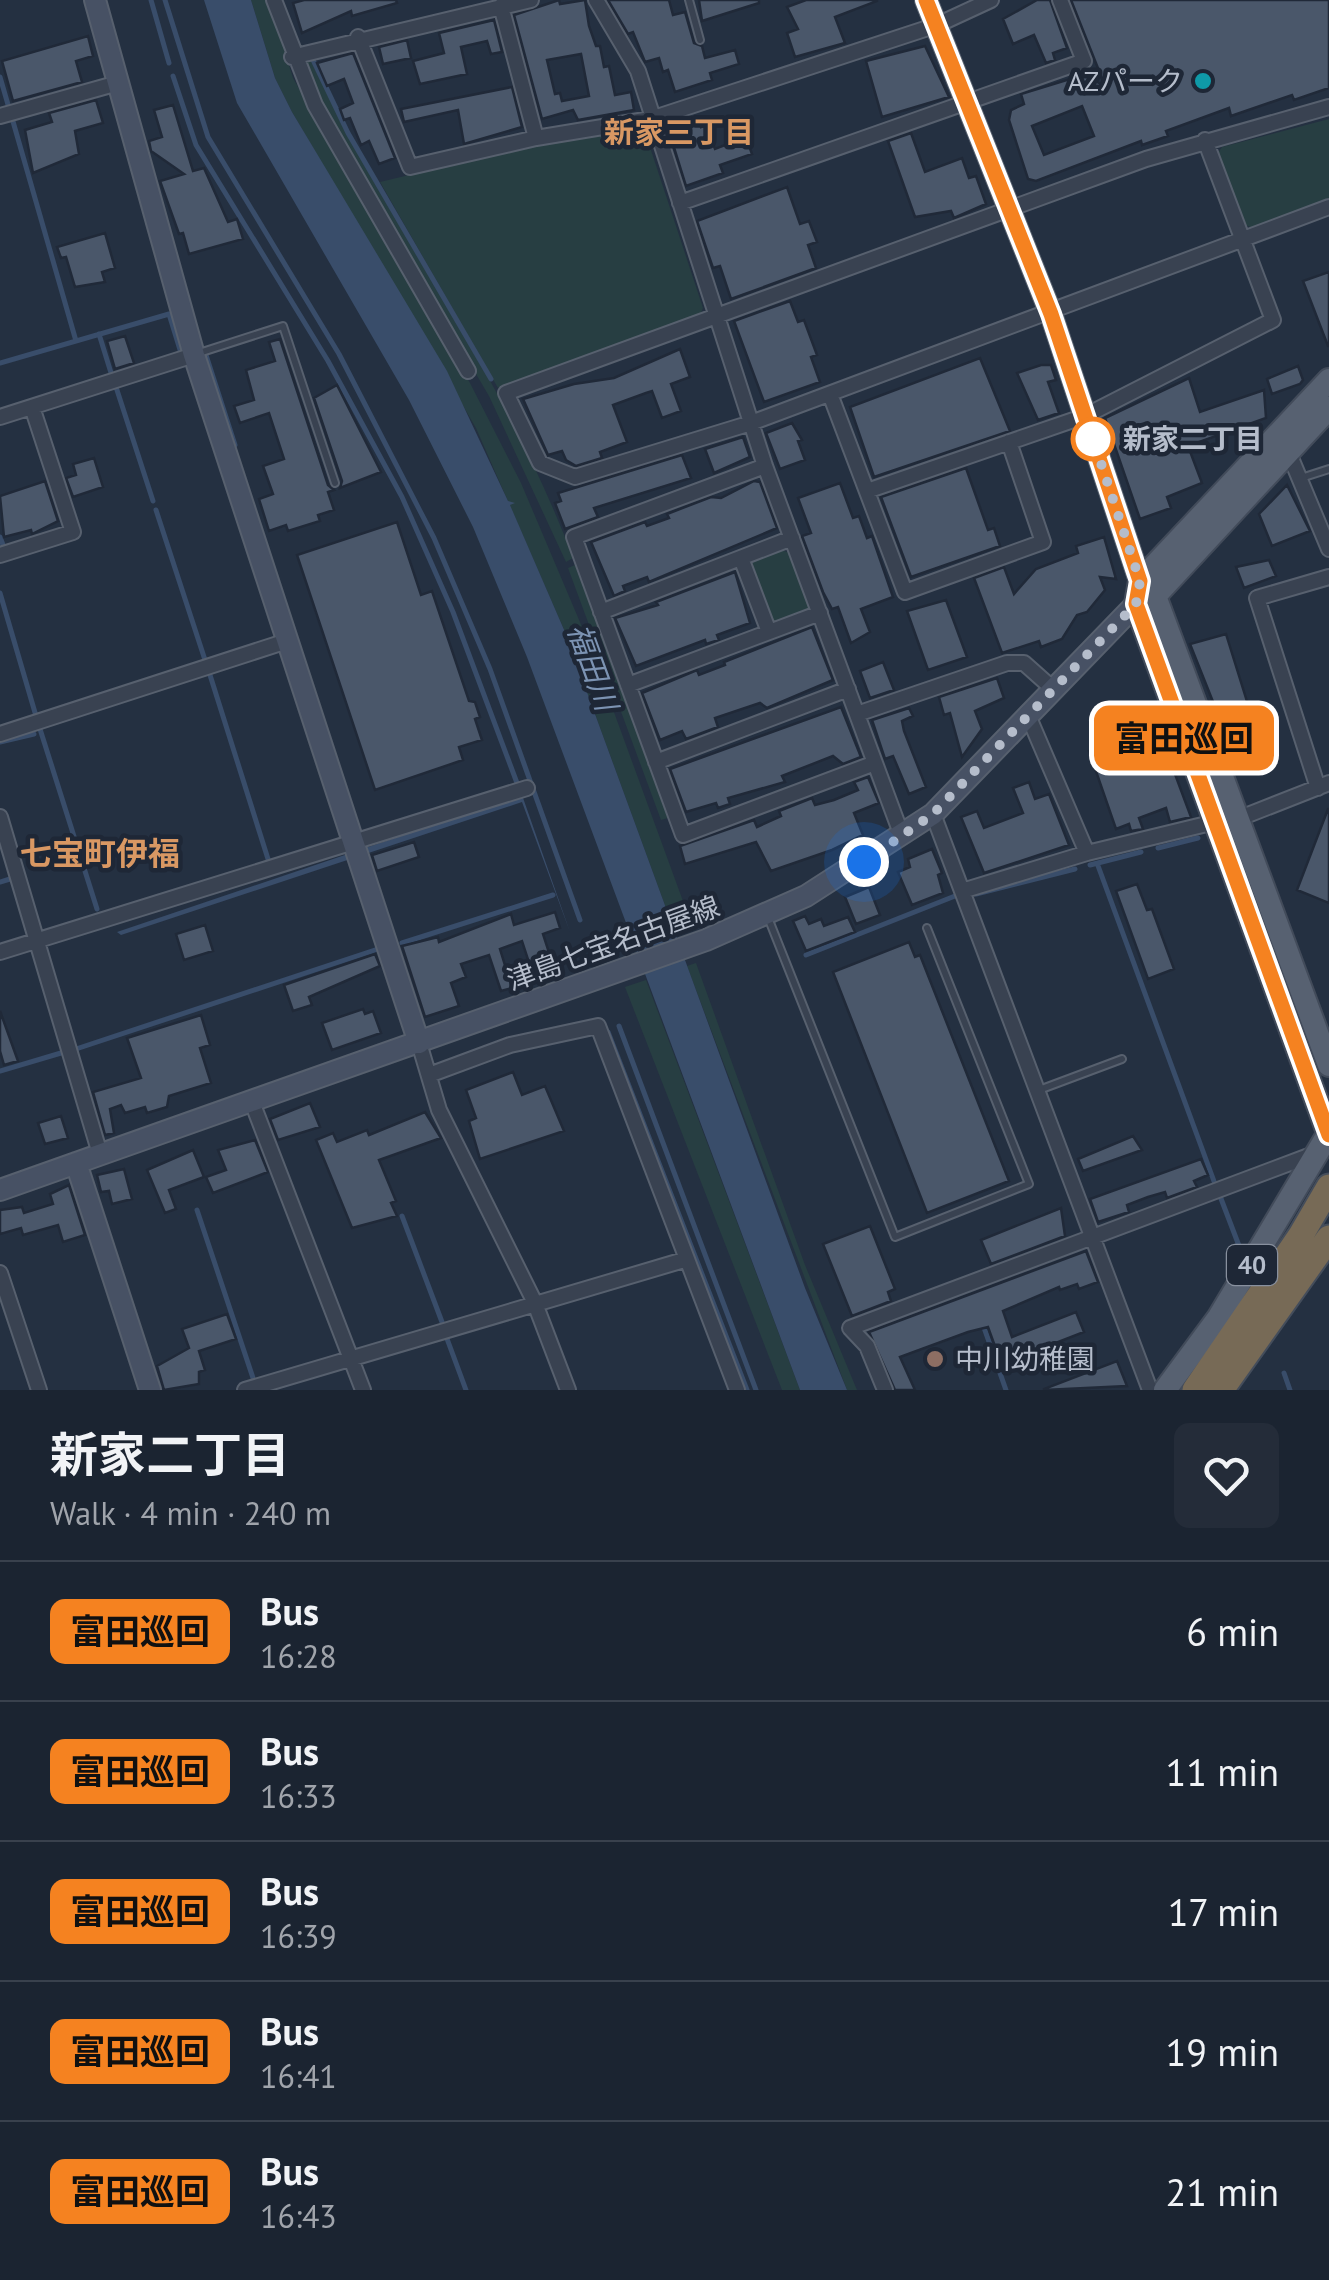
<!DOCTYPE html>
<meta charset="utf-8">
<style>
:root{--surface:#1b2431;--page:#242c39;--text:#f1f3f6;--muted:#a0a4ab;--line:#39414d}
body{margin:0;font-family:"PT Sans","Noto Sans JP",sans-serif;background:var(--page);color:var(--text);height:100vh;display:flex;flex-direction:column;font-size:38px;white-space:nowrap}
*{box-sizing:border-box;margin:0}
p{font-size:32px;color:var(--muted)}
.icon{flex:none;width:55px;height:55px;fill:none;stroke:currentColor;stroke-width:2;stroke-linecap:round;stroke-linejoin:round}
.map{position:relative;height:1390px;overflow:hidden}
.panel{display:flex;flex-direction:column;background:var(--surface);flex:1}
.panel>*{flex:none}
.badge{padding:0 20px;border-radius:15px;font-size:35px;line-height:65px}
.you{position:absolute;width:50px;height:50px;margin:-25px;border:8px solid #fff;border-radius:50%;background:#1a73e8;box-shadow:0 0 0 15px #1a73e833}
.map>.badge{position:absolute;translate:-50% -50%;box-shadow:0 0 0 5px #fff}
.round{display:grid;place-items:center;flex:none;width:105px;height:105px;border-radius:15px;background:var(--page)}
.summary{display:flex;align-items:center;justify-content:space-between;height:170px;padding:0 50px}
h1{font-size:48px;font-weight:700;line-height:75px}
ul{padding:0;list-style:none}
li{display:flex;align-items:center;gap:30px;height:140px;padding:0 50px;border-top:2px solid var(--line)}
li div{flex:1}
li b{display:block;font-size:38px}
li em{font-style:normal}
li .badge{min-width:110px;font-weight:700;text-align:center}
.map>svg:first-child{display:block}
</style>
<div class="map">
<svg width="1329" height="1390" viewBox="0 0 1329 1390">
<rect width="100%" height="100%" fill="#243041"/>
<path fill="#273e42" d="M251,0h18l24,78 177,305 51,100 67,158 103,282 -17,7 -109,-298 -89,-204 -184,-316 -17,-34z
M309,57c83,170 198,324 264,501l-7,4 -77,-166 -138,-234 -50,-98z
M1329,119v79l-76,30 -8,-3 -27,-72 4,-6z
M638,129l7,3 58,176 -3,7 -202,73 -118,-206 158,-38z
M781,550l9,3 20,51 -2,7 -30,12 -7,-1 -20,-55 2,-6z
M575,565l93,253 -7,2 -93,-252z
M696,963l109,302 52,125h-10l-160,-424z
M646,980l154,410h-18l-157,-403z"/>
<path fill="#394d6a" d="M204,0h47l24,78 17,34 155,259 61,130 7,2 -5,2 55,127 240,656 42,102h-47l-273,-733 -54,-130 -64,-127 -172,-297z
M522,795l48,137 -48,-130 -401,133 -4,-3z"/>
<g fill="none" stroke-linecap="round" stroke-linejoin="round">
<path stroke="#394d6a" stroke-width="5" d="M151,0l18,63
M165,0l43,137 131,217 95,184 56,131 90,251
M312,58l36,75 143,246
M173,76l23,69 132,216 74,136 51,115 64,171
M0,77l9,31
M12,118l64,223
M99,334l13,42
M206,355l29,90
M0,363l169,-49 12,39
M116,387l37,114
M156,510l49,150
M0,537l3,8
M0,593l36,123
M210,675l58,184
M40,729l57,180
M0,742l34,-8
M1158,848l40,-10
M1097,863l118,321
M1090,865l51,-13
M0,882l10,-3
M976,894l99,-25
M402,943l151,-48
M806,955l149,-59
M619,1026l137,364
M608,1032l139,358
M76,1049l302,-100
M0,1071l61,-18
M1220,1196l21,55
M197,1210l57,171
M402,1216l40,106
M982,1322l24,68
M446,1336l20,54
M1284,1373l6,17"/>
</g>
<path fill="#4a576a" stroke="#202938" stroke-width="2.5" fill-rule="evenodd" d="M304,0h92l1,3 -45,13 -1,-5 -49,22 -9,-30z
M559,0l1,4 25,-4 4,26 7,20h4l4,21 5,-1 6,29 16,-3 3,18 -56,10 -5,-10 -31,9 -28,-104zM581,54l8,42 -27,5 -2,-8 -5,1 -8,-34z
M608,0h61l4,15 12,-3 9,31 8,3 3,12 30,-8 4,14 -29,9 2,7 -37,12 -7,-22 -5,2 -4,-14 -14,4 -12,-30 -5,2z
M699,0h60v3l-57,18z
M806,0h71v1l-42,16 10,26 -50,14 -8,-24 11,-4 -11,-22z
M1037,0h13l17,48 -14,5 2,7 -9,3 -12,-28 -21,9 -10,-25z
M1071,0h258v88l-35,12 -2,-5 -61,21 -2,-8 -63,23 2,5 -26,9 -1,-4 -105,40 -8,-2 -19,-59 2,-10 13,-6 -3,-10 62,-19 22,11zM1082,106l12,30 -50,19 -12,-29z
M494,20l8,32 -11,2 -4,-13 -26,6 6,27 -47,10 -7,-23 31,-8 -5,-20z
M88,36l5,20 -17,5 6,21 -69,19 -11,-40z
M407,40l4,18 -28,6 -4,-17z
M925,46l24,51 -67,20 -16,-56z
M353,53l42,105 -16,6 -10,-23 -8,4 -11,-27 -6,2 -4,-11 13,-6 -9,-24 -17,7 -10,-23z
M512,87l10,40 -58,17 -6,-34 -54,12 -3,-13z
M96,100l7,23 -28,8 4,23 -46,19 -8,-43 27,-8 -3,-9z
M173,105l20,66 11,-3 24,54 9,-3 6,20 -54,15 -6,-21 -4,1 -19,-53 24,-7 -33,-23 -2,-10 13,-4 -8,-27z
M686,121l2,4 11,-4 2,6 5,-2 9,24 31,-12 6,17 -32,11 3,8 -37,13 -18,-58z
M911,133l14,39 37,-14 7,20 7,-2 10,28 -32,14 -3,-7 -36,6 -27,-76z
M787,187l13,37 9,-3 8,21 -9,3 8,23 -85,31 -11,-33 -7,2 -16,-47z
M105,233l10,35 -13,4 3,10 -30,5 -9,-30 -5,1 -4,-11z
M1329,272v74h-1l-25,-65z
M790,301l8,21 6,-2 13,35 -6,2 9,25 -56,20 -30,-81z
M125,336l9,27 -19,6 -8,-28z
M280,339l48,146 6,5 -6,2 6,18 -16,5 2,6 -32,10 -2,-6 -17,6 -10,-32 14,-5 -10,-28 21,-7 -15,-46 -29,10 -6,-17 20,-6 -8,-30 29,-9 -6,-19z
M680,349l10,28 -19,7 10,27 -19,7 -10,-27 -6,2 -33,12 14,37 -27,10 2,6 -26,8 -10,-6 -4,-9 -14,4 -25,-56 51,-15 40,-6z
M980,358l30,73 -136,46 -24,-70z
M1041,365h10l5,15 -8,2 11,31 -21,7 -21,-47z
M1298,366l5,14 -3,4 -28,10 -5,-15z
M1189,378l11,34 64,-22 2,28 -78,28 14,37 -35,14 4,11 -31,11 -35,-101z
M337,385l44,87 -41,16 2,-7 -28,-83z
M792,423l10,17 -4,1 7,19 -25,9 -14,-36z
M743,437l7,20 -36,16 -9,-24z
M682,455l9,23 -97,30 4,9 -33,12 -10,-26 6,-2 -3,-8z
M94,458l9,29 -30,10 -7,-19 10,-3 -3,-11z
M966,468l22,62 6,-2 6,18 -89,31 -30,-80z
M45,481l13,40 -26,13 -1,-4 -27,7 -4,-41z
M754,481l6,1 17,46 -128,54 -2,-5 -24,9 2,5 -11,5 -23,-54 54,-20 2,4 22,-8 -2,-4 44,-17 10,1z
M840,483l13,35 6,-2 8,22 5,-2 21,61 -32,12 9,23 -19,11 -13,-36 -6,2 -9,-17 -21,-56 9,-3 -13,-35z
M1287,485l23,46 -38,15 -13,-32z
M397,522l24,73 11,-4 37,110 6,1 5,15 -5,2 7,21 -23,7 4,13 -88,30 -78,-235z
M1104,537l12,42 -16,-2 5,13 -18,22 -10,3 -15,24 -21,8 -2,-6 -37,12 -28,-75 30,-11 10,27 22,-25 42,-16 -2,-7z
M1269,560l7,16 -32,12 -8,-21z
M735,572l15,51 -33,12 2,5 -13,4 -1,-4 -69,26 -21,-48 43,-13 -2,-3z
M946,600l21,57 -39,13 -21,-59z
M812,627l21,53 -66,28 -7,-5 -45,15 3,9 -32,12 -4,-8 -22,9 -18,-47 55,-23 2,5 26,-10 -1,-3z
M1226,634l33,106 -17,6 -3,-8 -10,4 -39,-98z
M883,662l11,28 -24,8 -10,-27z
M997,678l7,20 -29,13 7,18 -20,28 -12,-44 -6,2 -5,-18z
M841,707l20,50 -18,7 -10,-8 -51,20 3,6 -57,16 2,6 -12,4 -2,-5 -30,9 -16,-43z
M909,708l4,8 -11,5 2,10 22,56 -17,7 -16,-38 -8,3 -13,-39z
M1109,744l9,21 48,-15 25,67 -21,5 -4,-14 -27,10 4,11 -12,2 -2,-7 -13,5 -27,-78z
M868,777l11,26 -25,10 9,22 -31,15 -61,21 -15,-29 -71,22 -5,-18 74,-26 3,7 24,-11 -2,-5 33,-13 3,7 19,-5 24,-10 -4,-8z
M1029,782l6,17 14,-5 20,51 -85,28 -23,-56 16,-6 7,17 39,-15 -10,-25z
M1328,809h1v94l-32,-13z
M414,842l5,15 -42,14 -5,-16z
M932,849l10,24 -4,2 5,18 -31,12 -14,-33 12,-5 -2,-8z
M1137,884l10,26 5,-1 22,60 -26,10 -32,-88z
M869,887l11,28 -24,9 -11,-27z
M555,912l5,16 -17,6 11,34 -21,7 -11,-34 -22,8 12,39 -11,3 -12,-36 -28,9 5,13 -15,6 8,23 -34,11 -23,-71 36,-9 1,5 72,-28 3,11z
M805,916l4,8 12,-5 3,7 24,-9 7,15 -49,19 -13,-30z
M205,925l8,26 -29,9 -8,-26z
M909,942l6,15 5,-2 89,226 -82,32 -94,-241z
M375,954l5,12 -71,31 3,8 -19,6 -9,-26z
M363,1009l2,5 8,-3 8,22 -49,17 -10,-27z
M0,1011l18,50 -14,4 -4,-14z
M201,1015l9,30 -10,3 11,35 -42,13 -2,11 -20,6 -2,-6 -20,6 -4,-8 -11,4 4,24 -9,2 -12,-43 48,-14 -14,-40z
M513,1072l9,23 23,-9 19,45 -84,28 -11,-38 7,-3 -10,-28z
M310,1103l10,24 -42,13 -8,-21z
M425,1112l16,26 -62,22 17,41 -5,2 6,13 -45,12 -36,-88 17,-7 4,9 30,-12 2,5z
M61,1116l7,22 -23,6 -7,-21z
M1133,1136l9,14 -59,21 -5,-12z
M255,1140l13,32 -55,21 -7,-16 20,-7 -8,-20z
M193,1150l11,27 -35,13 7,19 -11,4 -18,-43z
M1201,1159l7,16 -14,6 3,6 -30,11 -2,-6 -17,5 -21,8 2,7 -31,10 -8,-23z
M124,1169l8,30 -20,5 -3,-13 -8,1 -4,-17z
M69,1185l16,50 -22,7 -5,-17 -35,10 -2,-7 -21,6v-24l22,-3 2,6 29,-9 -3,-10z
M1061,1208l4,28 -74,28 -10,-24z
M870,1226l25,63 -7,3 3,9 -39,15 -29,-72z
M1086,1251l12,31 -19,7 -2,-5 -17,6 -1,-3 -56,24 9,26 64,-25 8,20 -98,38 -6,-15 16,-6 -8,-22 -20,5 -68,25 15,33h-20l-26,-58z
M227,1314l9,25 -37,12 6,19 -6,2v12l-35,6 -7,-24 32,-18 -7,-19z
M1117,1361l10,25 -83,4v-1z"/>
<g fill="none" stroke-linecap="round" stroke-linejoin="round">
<defs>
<path id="lane" d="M689,0l11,40
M199,353l84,-27 52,157
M1301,478l28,-9
M767,915l128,322 134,-53 -102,-256
M1039,1090l83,-31"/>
<path id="street" d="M274,0l41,105 153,266
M596,0l42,71 127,395 137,370
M501,6l35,132
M358,37l52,130 126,-29 115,-19 286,-94 54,-25
M292,57l239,-57
M1329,107l-183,52 -640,234 34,70 35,14 176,-54 578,-216
M0,116l118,-33
M680,203l404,-142 -24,-61
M830,394l75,198 138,-50 -34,-100
M0,417l194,-62
M1288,451l41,98
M765,466l-191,71 109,298 192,-72
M867,491l218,-75 188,-96 -68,-180
M0,555l73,-23 -41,-125
M741,558l28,74
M601,612l191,-74
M628,685l192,-72
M1027,713l60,140
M857,714l150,-51h17l28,25
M0,734l287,-93
M656,762l192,-73
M1318,788l-61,-190 72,-21
M933,814l217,576
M0,817l100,337
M1235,820l94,-37
M962,891l125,-38 128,-31
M0,952l527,-164
M419,1043l20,67 95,191 34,89
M429,1075l81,-30 88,-19 139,364
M252,1102l111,288
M0,1273l39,117
M245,1390l439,-130
M885,1390l-18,-44 -17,-18 464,-174"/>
<path id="secondary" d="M95,0l99,355 225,688
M76,1163l74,227
M0,1190l706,-250 100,-44 127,-82 203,-210 19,-8 -15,-15 -89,-267 -125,-314"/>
<path id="primary" d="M1329,408l-174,188 174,469
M1329,1135l-193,-531 4,-23 189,-201
M1165,1390l54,-73 110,-184"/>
<path id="highway" d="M1195,1390l106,-155 28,-48
M1221,1390l108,-152"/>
</defs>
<use href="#lane" stroke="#57606e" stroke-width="10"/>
<use href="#street" stroke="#57606e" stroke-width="18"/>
<use href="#secondary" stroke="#57606e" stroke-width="24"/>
<use href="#primary" stroke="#424b5a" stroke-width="26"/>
<use href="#highway" stroke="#444d5b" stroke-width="29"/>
<use href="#lane" stroke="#394251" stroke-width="6"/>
<use href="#street" stroke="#394251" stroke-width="14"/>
<use href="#secondary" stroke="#475164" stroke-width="20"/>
<use href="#primary" stroke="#576171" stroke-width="22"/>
<use href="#highway" stroke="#776a56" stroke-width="25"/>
</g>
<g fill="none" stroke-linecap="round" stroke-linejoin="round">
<defs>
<path id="line" d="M926,0l125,314 89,267 -4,23 193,531"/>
</defs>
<use href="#line" stroke="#fff" stroke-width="22"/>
<use href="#line" stroke="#f58220" stroke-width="15"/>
<path stroke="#b5bdcb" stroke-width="10" stroke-dasharray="0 18" d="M864,862l69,-48 203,-210 4,-23 -47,-142"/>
</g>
<circle fill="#0f9aa8" stroke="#1e2736" stroke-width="4" cx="1203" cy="81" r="10"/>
<circle fill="#fff" stroke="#f58220" stroke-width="5" cx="1093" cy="439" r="20"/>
<circle fill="#8d6e63" stroke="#1e2736" stroke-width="4" cx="935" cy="1359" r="10"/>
<g text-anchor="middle" stroke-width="9" stroke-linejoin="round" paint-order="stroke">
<rect fill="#1e2736" stroke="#88909e" stroke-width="2.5" x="1227" y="1245" width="50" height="40" rx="8"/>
<g font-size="25" font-weight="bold" fill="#b5bdcb">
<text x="1252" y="1274">40</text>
</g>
<g font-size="28" fill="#b5bdcb" stroke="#1e2736" text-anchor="end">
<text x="1183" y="91">AZパーク</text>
<text x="955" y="1369" text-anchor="start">中川幼稚園</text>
</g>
<g font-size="28" font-weight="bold" fill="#b5bdcb" stroke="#1e2736" text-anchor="start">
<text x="1123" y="449">新家二丁目</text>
</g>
<g font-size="28" fill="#b5bdcb" stroke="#1e2736">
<text transform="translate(613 943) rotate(-20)" y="10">津島七宝名古屋線</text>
</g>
<g font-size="30" font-weight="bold" fill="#d99863" stroke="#1e2736">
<text x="679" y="143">新家三丁目</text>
</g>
<g font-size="30" font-style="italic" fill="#7c93b3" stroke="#1e2736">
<text transform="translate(592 667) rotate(70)" y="10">福田川</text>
</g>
<g font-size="32" font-weight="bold" fill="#d99863" stroke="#1e2736">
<text x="100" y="865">七宝町伊福</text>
</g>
</g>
</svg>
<div class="you" style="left:864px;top:862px"></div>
<b class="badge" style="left:1184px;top:738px;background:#f58220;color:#111">富田巡回</b>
</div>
<section class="panel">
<div class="summary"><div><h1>新家二丁目</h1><p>Walk · 4 min · 240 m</p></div><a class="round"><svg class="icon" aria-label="heart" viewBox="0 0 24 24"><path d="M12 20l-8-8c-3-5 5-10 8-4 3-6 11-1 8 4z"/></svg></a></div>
<ul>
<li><span class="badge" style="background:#f58220;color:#111">富田巡回</span><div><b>Bus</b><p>16:28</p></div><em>6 min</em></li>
<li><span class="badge" style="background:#f58220;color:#111">富田巡回</span><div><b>Bus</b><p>16:33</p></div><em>11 min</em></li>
<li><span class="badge" style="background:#f58220;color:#111">富田巡回</span><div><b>Bus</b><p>16:39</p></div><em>17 min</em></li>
<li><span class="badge" style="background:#f58220;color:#111">富田巡回</span><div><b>Bus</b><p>16:41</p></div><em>19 min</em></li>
<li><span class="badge" style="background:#f58220;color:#111">富田巡回</span><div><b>Bus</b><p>16:43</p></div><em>21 min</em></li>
</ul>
</section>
